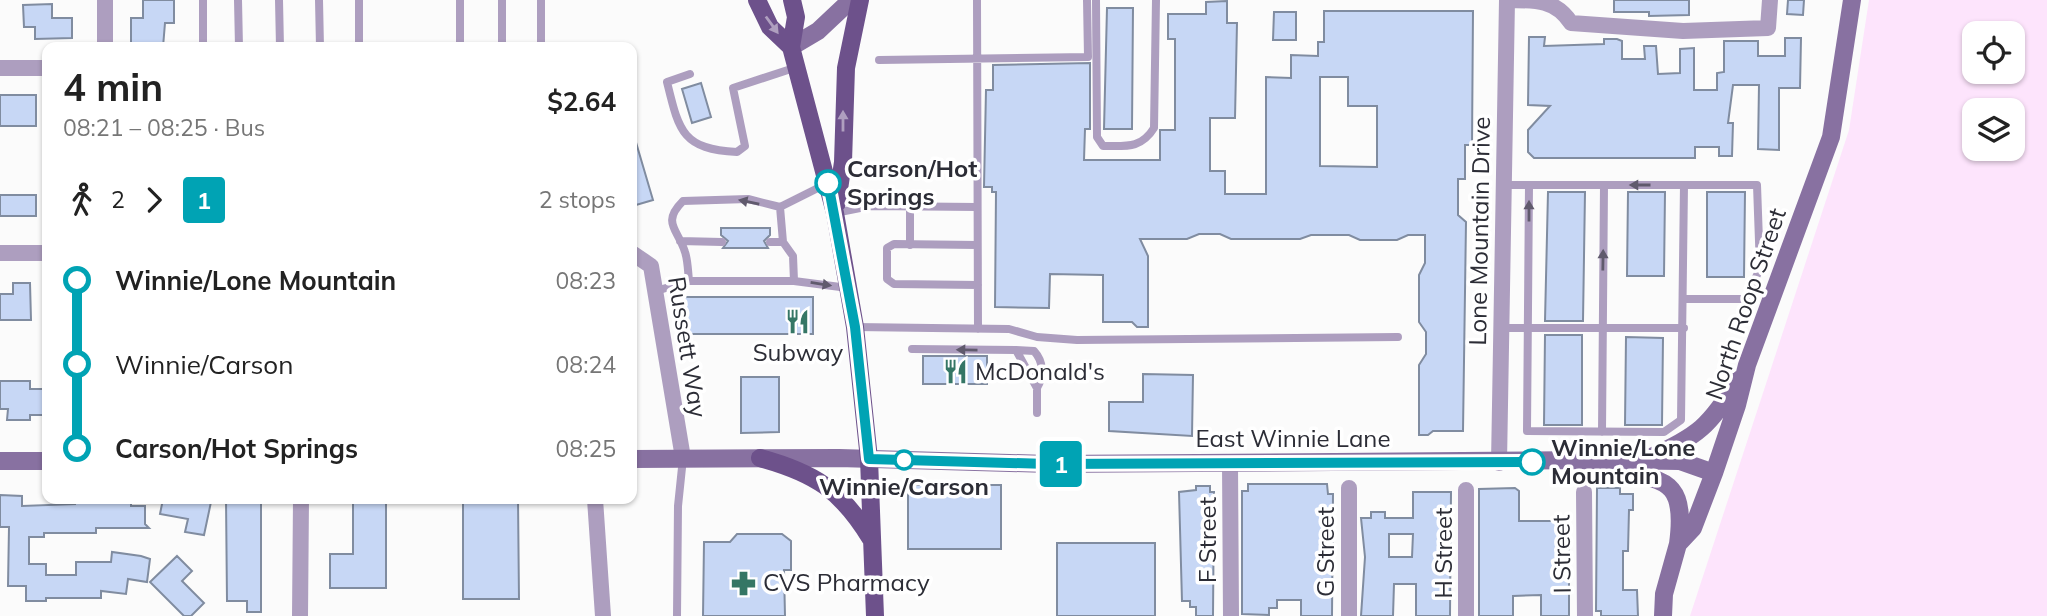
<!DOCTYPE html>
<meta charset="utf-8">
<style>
:root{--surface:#fff;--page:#f2f2f2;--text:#222;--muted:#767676}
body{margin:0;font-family:Mulish,sans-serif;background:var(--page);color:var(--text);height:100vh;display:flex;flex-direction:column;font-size:26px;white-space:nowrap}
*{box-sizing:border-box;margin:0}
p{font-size:23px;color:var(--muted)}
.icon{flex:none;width:38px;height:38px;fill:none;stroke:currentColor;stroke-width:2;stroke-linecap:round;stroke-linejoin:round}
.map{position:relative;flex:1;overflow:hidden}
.side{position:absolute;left:42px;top:42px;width:595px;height:462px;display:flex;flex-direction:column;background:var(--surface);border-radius:14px;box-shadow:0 2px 5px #0004}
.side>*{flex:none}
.badge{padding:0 14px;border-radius:5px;font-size:24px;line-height:46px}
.tools{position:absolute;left:1962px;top:21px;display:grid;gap:14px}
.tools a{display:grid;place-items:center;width:63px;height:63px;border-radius:14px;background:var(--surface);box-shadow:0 2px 5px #0004;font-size:35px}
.map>.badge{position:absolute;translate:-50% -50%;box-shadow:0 0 0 4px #fff}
.legs{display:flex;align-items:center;gap:10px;height:77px;padding:0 21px;font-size:23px}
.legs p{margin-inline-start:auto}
.head{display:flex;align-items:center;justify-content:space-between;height:119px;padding:0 21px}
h1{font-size:38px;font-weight:700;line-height:52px}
ul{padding:0 21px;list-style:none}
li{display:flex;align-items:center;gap:24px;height:84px;font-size:26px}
li i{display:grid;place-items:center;width:10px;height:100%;margin:0 9px;background:currentColor}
li i::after{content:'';width:18px;height:18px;margin:-9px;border:5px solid;border-radius:50%;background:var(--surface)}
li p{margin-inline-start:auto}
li:first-child i{background:linear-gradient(#0000 50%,currentColor 0)}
li:last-child i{background:linear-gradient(currentColor 50%,#0000 0)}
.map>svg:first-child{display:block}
</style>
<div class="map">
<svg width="2047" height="616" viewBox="0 0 2047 616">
<rect width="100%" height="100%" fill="#fbfbfb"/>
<path fill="#fde4fc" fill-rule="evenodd" d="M1869,0h178v616h-357l159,-486zM1974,33h38v39h-38zM1974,110h38v39h-38z"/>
<path fill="#c7d7f5" stroke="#808ca0" stroke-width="2" fill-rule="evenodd" d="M143,0h31v23h-9l-2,24h-32v-29h12z
M1614,0h75v15l-40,1v-4h-35z
M1788,0h16l-1,15 -16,-1z
M1227,1v22h10l-2,95h-25v53h15v23h41v-117l25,1v-23l27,1v-14h6v-31h149l-1,134h-7v34h-7v36l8,7 -3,209h-30l-5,4h-9v-70l7,-11v-22l-7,-10v-47l6,-12v-28h-17l-11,5h-37l-11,-5h-38l-11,4h-69l-11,-5h-21l-12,5h-47l8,17v71h-11l-5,-5h-29v-47l-53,-1 -1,34 -54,-1 1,-115h-4v-5h-8l2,-97h7v-25l97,-2v66h-5l-1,31h76v-30h15v-91h-7v-25h38v-12zM1320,77h28v29h29v61l-57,-1z
M52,4v14h20v20l-37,1v-12h-11l-1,-22z
M1107,8h26l-1,121h-28z
M1274,12h22v28h-23z
M1529,37h16l-1,9 60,-2v-5h13l5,2v18h23l-1,-13h12l2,28 22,-1v-24l14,-1v42h23v-17l7,-1v-31h34v15h27v-18h16l-1,50h-21v62l-21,-1 1,-64h-26l-5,38h5l-1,33h-13v-9h-24v11h-161l-6,-6v-22l22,-24 -22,-1z
M701,83l10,34 -19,6 -10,-34z
M0,95h36v31h-36z
M632,139h3l18,61 -17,5 -4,-16z
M1548,192h37l-2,129h-38z
M1628,192h37l-1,84h-37z
M1707,192h38l-1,85h-37z
M0,195h36v21h-36z
M721,228h49v7l-6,6 4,7h-45l5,-7 -7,-6z
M13,283h17l1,37h-31v-26h13z
M682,297h131v37h-131z
M1545,335h37v90h-38z
M1626,337l37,1 -1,87h-37z
M923,356h64v28h-64z
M1143,374l50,1 -1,61 -83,-5v-29h34z
M741,377h38v55l-38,1z
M0,381h30v8h17v26h-17v5h-23l1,-11h-8z
M1248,484h79l1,10h5l-1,122h-31v-16h-24v8h-8v7l-27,-1v-123h6z
M908,485h93v64h-93z
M1196,486h14v6h4l-1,124h-17v-9h-6v-6h-8l-3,-109 17,-2z
M1515,488l4,3v30h50v95h-28v-21l-28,1v20h-34v-127z
M1597,488h23v6h13v16h-4l-1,41h-5v39h14l1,26h-37v-5h-5z
M1413,492h38l-1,124h-34v-32h-22l-1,32h-32l4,-59 -4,-39h10v-6h14v6h28zM1389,534h24l-1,23h-23z
M0,495l22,1v10l53,-2v-5h56v7h14v18l4,4h-53v5h-52v4h-15v27h17v11h30v-13h35l1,-10 29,4 9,3 -3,23 -19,-3 -2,15 -25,-3v7h-55v3h-20v-15h-18l1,-59h-9z
M163,499l48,3 -7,33 -19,-3 3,-13 -28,-5z
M226,499h35v113h-14v-11h-20z
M353,499h33v89h-56v-34h23z
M463,499h55l1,100h-56z
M737,534h45l9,7v29h-7l1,46h-82l1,-74h26z
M1057,543h98v73h-98z
M177,556l15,15 -10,10 22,22 -13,13h-7l-34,-34z"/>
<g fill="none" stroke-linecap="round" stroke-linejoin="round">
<path stroke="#ad9ebf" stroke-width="8" d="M203,0v47
M238,0l1,47
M279,0l1,47
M319,0l1,47
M359,0v47
M460,0v47
M541,0v47
M977,0l1,329
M1096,0l1,137 6,9c23,0 38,3 51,-18l2,-128
M502,47v-47
M879,60l209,-3 -1,-57
M690,74l-23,8c12,49 15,67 70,70l8,-6 -12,-58 64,-21
M828,183l-48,24 -32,-8 -65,2c-22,22 -5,28 2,51 3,9 3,20 4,29h105l54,7
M1504,185h253l3,84 -15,30h-61
M1529,185l-2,246 137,1 17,-12 3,-235
M780,207l3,35 10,14 1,25
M910,207v38
M835,213l35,-7 107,1
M680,241l42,1
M770,242h13
M977,245l-83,-1 -7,4v31l7,5 84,1
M656,291l33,-10
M855,327l154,2 28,8 40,3 321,-3
M1501,328h183
M912,349l104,1 21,38v25
M1016,350l18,1c10,11 10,25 3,37
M1602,432l2,-247
M677,616l1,-110 5,-48"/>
<path stroke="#ad9ebf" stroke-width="16" d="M1507,0c30,0 49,0 64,23l112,8 85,-3 2,-28
M105,47v-47
M0,68h47
M0,253h47
M632,253l19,13 32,192
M1499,463l8,-463
M1230,464l1,152
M1349,488v128
M1466,490v126
M1584,492l1,124
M595,499l8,117
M300,616l1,-117"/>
<path stroke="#8871a1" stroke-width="18" d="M791,47l27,-16 33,-31
M1649,458c49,-22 61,-32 89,-78
M632,459l207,-1 209,6 559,-4 73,1 34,12
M1607,460l12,14c55,2 66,17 59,70
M0,461h47
M1663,616l1,-22 14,-50 15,-16 21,-55 23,-68 10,-40 84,-228 21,-137"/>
<path stroke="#6d518b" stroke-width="18" d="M757,0l13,27 21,20
M792,0l4,17 -5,30 44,166 20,114 14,132 6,157
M837,203l6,-41 3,-94 14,-68
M760,458c55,15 81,32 111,81"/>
</g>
<defs><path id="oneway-solid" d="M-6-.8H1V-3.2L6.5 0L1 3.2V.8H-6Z" transform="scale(1.75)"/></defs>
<g fill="#af9fbf">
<use href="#oneway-solid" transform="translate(772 25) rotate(54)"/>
<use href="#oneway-solid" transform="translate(843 121) rotate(-90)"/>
</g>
<g fill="#605a6d">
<use href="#oneway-solid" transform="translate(1640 185) rotate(-180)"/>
<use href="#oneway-solid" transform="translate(749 202) rotate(-168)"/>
<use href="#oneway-solid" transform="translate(1529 211) rotate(-90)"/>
<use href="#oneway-solid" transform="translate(1603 260) rotate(-89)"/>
<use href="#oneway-solid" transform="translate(821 284) rotate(9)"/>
<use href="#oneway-solid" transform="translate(967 350) rotate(-179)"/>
</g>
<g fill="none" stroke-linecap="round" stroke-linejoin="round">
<defs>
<path id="line-1" d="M828,183l27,144 14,132 179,5 484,-2"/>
</defs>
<use href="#line-1" stroke="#fff" stroke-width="16"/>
<use href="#line-1" stroke="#00a3b4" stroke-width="10"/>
</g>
<defs>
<symbol id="restaurant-bare" viewBox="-9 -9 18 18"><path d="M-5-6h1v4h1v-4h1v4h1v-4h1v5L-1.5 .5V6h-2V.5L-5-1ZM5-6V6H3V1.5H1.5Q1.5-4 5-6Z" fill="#357665" stroke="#fff" stroke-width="2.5" paint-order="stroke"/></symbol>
<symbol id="pharmacy-bare" viewBox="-9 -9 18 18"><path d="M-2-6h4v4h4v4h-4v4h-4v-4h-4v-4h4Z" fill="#357665" stroke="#fff" stroke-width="2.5" paint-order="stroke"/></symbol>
</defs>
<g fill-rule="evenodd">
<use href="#restaurant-bare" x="780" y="304" width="35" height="35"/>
<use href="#restaurant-bare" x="938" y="354" width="35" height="35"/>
<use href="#pharmacy-bare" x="726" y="566" width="35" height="35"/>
</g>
<g fill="#fff" stroke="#00a3b4" stroke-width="3.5">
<circle cx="828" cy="183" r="12"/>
<circle cx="904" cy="460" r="9"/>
<circle cx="1532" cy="462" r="12"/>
</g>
<g text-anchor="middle" stroke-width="7" stroke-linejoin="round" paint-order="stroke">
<g font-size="24" font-weight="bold" fill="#2c2d36" stroke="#fff" text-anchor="start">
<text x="847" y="177">Carson/Hot<tspan x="847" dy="28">Springs</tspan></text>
<text x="1551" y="456">Winnie/Lone<tspan x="1551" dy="28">Mountain</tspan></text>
<text x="904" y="495" text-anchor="middle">Winnie/Carson</text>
</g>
<g font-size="24" fill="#2c2d36" stroke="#fff">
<text transform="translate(1480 231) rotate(-89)" y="8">Lone Mountain Drive</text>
<text transform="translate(1746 304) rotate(-71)" y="8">North Roop Street</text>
<text transform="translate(687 347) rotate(81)" y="8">Russett Way</text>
<text x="1293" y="447">East Winnie Lane</text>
<text transform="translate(1208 540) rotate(-90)" y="8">F Street</text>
<text transform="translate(1326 552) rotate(-90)" y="8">G Street</text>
<text transform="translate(1444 553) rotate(-90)" y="8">H Street</text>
<text transform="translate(1562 554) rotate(-91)" y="8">I Street</text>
</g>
<g font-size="24" fill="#2c2d36" stroke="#fff" text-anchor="start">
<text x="798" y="361" text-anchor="middle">Subway</text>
<text x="975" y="380">McDonald's</text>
<text x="763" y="591">CVS Pharmacy</text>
</g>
</g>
</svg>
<div class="tools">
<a><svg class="icon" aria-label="locate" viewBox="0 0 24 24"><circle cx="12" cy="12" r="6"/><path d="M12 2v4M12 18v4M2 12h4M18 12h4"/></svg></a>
<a><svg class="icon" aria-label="layers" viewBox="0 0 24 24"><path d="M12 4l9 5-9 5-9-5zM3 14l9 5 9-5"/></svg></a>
</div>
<b class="badge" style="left:1061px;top:464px;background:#00a3b4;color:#fff">1</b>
<section class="side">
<div class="head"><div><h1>4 min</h1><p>08:21 – 08:25 · Bus</p></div><b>$2.64</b></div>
<div class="legs"><svg class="icon" aria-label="walk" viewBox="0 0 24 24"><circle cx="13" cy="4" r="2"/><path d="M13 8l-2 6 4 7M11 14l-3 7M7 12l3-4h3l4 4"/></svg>2<svg class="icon" aria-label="forward" viewBox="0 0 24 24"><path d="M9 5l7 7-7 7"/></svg><b class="badge" style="background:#00a3b4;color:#fff">1</b><p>2 stops</p></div>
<ul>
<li><i style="color:#00a3b4"></i><b>Winnie/Lone Mountain</b><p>08:23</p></li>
<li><i style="color:#00a3b4"></i><span>Winnie/Carson</span><p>08:24</p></li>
<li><i style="color:#00a3b4"></i><b>Carson/Hot Springs</b><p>08:25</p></li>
</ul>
</section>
</div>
